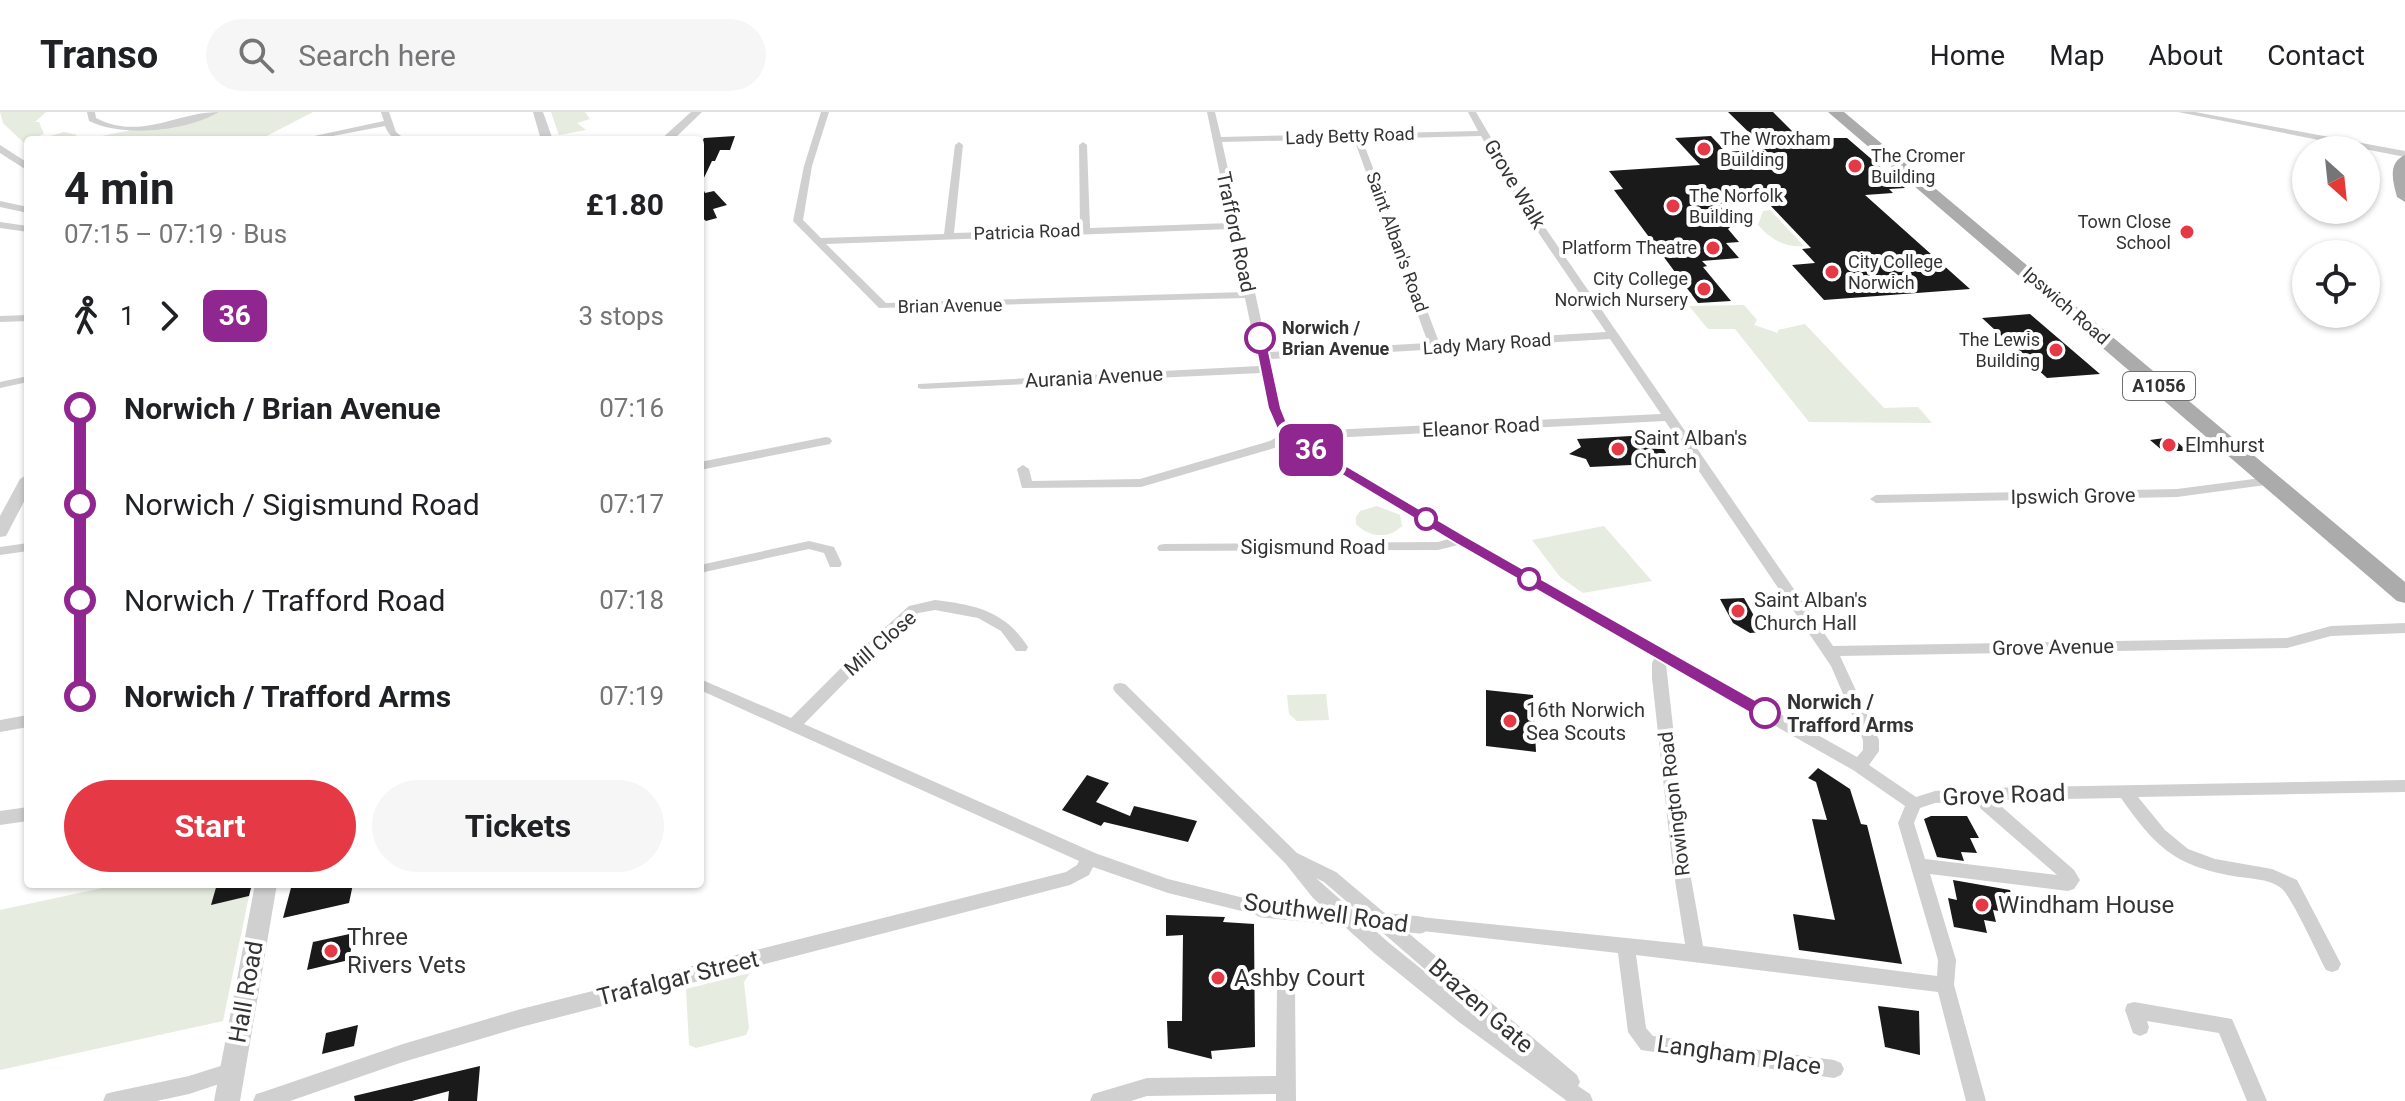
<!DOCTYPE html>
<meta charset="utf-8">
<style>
:root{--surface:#fff;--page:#f6f6f6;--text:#202124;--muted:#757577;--line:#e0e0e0;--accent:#e63946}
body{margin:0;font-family:Roboto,sans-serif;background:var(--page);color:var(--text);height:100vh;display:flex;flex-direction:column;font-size:30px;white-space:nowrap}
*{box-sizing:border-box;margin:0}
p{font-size:26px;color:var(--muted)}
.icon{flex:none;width:44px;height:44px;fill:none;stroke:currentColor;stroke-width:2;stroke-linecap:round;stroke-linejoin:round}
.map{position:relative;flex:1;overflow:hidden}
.sheet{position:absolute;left:24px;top:24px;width:680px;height:752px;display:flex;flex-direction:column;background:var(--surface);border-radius:8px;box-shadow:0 2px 6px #0004}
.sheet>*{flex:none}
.badge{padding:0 16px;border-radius:12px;font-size:28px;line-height:52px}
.needle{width:52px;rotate:153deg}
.fabs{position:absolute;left:2292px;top:24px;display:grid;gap:16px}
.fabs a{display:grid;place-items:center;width:88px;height:88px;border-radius:50%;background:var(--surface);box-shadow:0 2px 6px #0004;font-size:40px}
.map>.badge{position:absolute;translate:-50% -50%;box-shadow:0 0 0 4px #fff}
.legs{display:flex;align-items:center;gap:12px;height:88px;padding:0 40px;font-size:26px}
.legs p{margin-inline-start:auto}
.head{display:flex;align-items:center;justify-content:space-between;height:136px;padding:0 40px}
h1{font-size:44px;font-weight:700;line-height:60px}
.primary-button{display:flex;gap:16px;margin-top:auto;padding:16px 40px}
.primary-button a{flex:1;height:92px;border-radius:48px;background:var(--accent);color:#fff;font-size:32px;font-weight:700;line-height:92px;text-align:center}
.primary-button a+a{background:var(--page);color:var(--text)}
ul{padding:0 40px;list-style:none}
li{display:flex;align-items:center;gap:28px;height:96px;font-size:30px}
li i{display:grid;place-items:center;width:12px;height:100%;margin:0 10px;background:currentColor}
li i::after{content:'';width:20px;height:20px;margin:-10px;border:6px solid;border-radius:50%;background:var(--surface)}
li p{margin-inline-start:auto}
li:first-child i{background:linear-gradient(#0000 50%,currentColor 0)}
li:last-child i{background:linear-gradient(currentColor 50%,#0000 0)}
header{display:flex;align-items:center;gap:48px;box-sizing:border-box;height:112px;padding:0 40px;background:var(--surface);border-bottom:2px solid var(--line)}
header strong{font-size:38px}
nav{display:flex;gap:44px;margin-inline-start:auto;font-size:28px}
.search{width:560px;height:72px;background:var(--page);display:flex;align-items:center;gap:20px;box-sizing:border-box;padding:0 28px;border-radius:44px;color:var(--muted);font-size:30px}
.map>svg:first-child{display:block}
</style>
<header>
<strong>Transo</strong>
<div class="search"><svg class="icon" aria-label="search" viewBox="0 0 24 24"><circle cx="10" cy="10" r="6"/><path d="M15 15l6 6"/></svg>Search here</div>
<nav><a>Home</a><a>Map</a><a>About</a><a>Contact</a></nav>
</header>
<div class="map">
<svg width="2405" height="989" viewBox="0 0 2405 989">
<rect width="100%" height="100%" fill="#fff"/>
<path fill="#e6ecdf" d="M0,0h46l-11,10h4l5,12 -4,1 3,3 21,-6 13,3 -9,5h-40v7l-25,-24z
M219,0h94l-54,28 -26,-4 -86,4 -50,-3z
M551,0h34l5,7 -13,4 9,7 -27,5z
M1770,98l34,36c-19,2 -34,-7 -46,-21l5,-14z
M1744,193l13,15 -3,5 24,8v-3l27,-6 79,84 34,-1 14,16 -123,-1 -74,-93h-27l-19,-23z
M1377,394l23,9 2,11c-14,14 -33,11 -46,-2v-7l4,-6z
M1604,414l48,55 -69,12 -23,-16 -28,-37z
M1326,582l3,26 -32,1 -8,-7 -2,-19z
M121,772h96l-5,20 37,-8 -26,125 -223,49v-160z
M750,861l-6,9 5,46 -3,7 -50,13 -7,-3 -3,-56z"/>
<path fill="#1a1a1a" d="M1728,0h45l26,26h48l58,50 -16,1 4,4 -28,2 105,94 -146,11 -32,-35 23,-2 -13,-14 9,-1 -45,-47 -48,3 17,18 -7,7 11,13 -13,1 13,15 -37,3 5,5 -4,1 28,34 -33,2 -84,-113 9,-1 -14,-18 91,-6 -25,-27 36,-2 15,16 40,-3z
M735,24l-5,14h-10l-5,11h-3l-11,23 4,9 9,-2 13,14 -14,4 4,9 -11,3 -6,-5v-70l4,-8z
M2030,202l70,60 -53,4 -65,-60z
M1649,323l8,2 15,26 -82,4 -4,-8 -17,-5 12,-7 -4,-8z
M2172,325l15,14h-24l-13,-11z
M1744,486l19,34 -13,1 -17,-10 -13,-24z
M1486,578l47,5 3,57 -50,-6z
M1818,656l32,21 11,35 6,1 35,139 -103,-14 -6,-36 42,6 -23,-101 15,1 -11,-38 -8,-4z
M1087,663l22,8 -13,19 34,14 4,-10 63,15 -9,21 -84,-20 -3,4 -39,-16z
M1931,704h36l12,22h-9l7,15 -16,-1 3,9 -27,-4 -13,-38z
M1953,768l57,10 6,24 -23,-4 3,12 -12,-2 3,13 -33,-6 -6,-29 9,2z
M217,772h35l-3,12 -38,9z
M292,772h61l-4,19 -66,15z
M1166,803l59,2 -2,5 31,2 1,123 -44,4 1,8 -44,-11 -1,-27h15l1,-86 -17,1z
M354,821l-5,27 -42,10 6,-28z
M1878,894l41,5 1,44 -35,-8z
M358,913l-4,21 -32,8 4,-21z
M480,954l-3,35h-29l1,-10 -37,10h-57l-1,-5z"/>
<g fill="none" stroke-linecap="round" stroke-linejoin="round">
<path fill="#d0d0d0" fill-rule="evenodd" d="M87,0h8l1,6c45,23 80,-6 123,-6 -32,19 -96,26 -130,9z
M381,0h8l7,20 10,8c-11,0 -17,-3 -21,-14l-73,14 -7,-2 79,-17z
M821,0h8l-17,54 -9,54 18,18 123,-4 11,-89 4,-3 4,3 -9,88 126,-4 -1,-84 4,-3 4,3 3,83 140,-5 -23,-111h8l6,25 257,-6 -10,-19h8l61,104 296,430 454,-8 44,-12 74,-3v10l-74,3 -44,12 -447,8 39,84v11l-10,14 47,32 19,-6 45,-3 425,-8v12l-267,5 27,33 23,19 27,10 57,10 25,11 44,84 -3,6 -6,2 -6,-2c-8,-15 -35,-75 -45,-82 -13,-10 -32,-9 -48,-12 -60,-11 -78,-30 -112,-78l-127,2 80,70 6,10 -6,9 -6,2 -138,-17 26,86 -2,25 32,116h-20l-28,-109 -302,-37 10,73 7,8 181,24 7,3 3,6 -3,6 -7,3 -193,-28 -13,-18 -10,-79 -204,-23 -3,-5 3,-5 6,-3 265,27 -13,-83 -20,-183v-15l3,-6 -197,-112 -20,5 -279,1 -2,-3 2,-3 5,-1 274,-2 10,-3 -162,-98 -8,6 -137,40 -119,1 -5,-19 6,-4 6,4 3,12 108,-2 130,-38 10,-6 -12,-27 -7,-35 -339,16 -4,-1v-4l341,-18 -14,-68 -366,10 -86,-87 11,-55zM1481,24l46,80 79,116 -167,10 -77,-203zM1354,27l74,204 -160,9 -46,-210zM1231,117l13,63 -358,11 -60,-59zM1610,227l51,75 -352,17 -15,5 -3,-2 -11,-26 -11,-49zM1665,309l166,245 32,74v10l-6,7 -392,-220 -162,-96 7,-2zM1666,552l187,106 52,36 -7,17 40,137 -1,16 -234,-30 -15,-85zM1976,689l5,8 76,66 -132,-16 -11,-36 6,-15 15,-5z
M2178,0h17l210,39v6z
M0,89l28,6v6l-28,-6z
M0,110l28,4v6l-28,-4z
M28,203v6l-28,1v-6z
M28,264v6l-28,6v-6z
M826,325l4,1 2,3 -2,3 -130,26v-8z
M2269,365l4,1 2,3 -2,3 -96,13 -301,6 -6,-4 6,-4 301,-6z
M809,429l25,6 8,17 -2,3h-10l-6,-14 -15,-4 -109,24v-8z
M28,431v8l-28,4v-8z
M935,488c41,5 70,11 93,47l-2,4h-10l-15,-20 -23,-13 -43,-8 -17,3 -59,55 -55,56 291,129 73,26 100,25 3,5 -3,5 -6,2 -94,-23 -75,-26 -4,8 -19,10 -549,142 -118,35 -113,39h-37l3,-7 7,-2 140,-48 118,-35 545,-137 11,-7 2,-4 -379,-171v-11l91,39 58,-58 60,-54z
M1120,571l5,1 172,169 39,19 241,203 3,7 -2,4 12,8 3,7h-26l-108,-79 -84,-68 -62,-56 -28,-35 -170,-171 -2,-4 2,-4zM1316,766l8,4 148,128 -84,-68z
M28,603v12l-28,5v-12z
M28,695v14l-28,4v-14z
M1286,868l7,2 2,6 1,113h-20v-7l-129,2 -16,5h-41l3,-7 54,-16 129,-2 1,-88 2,-6z
M2134,890l98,17 35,82h-20l-28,-68 -72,-12 2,6 -2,6 -7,3 -7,-3 -8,-23 2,-6z
M233,950l7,3 3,6 -3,6 -51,17 -32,7h-54l3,-7 7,-2 76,-16z"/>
<path fill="#d0d0d0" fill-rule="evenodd" d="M533,0h10l10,28h-12z
M691,0h11l-29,28h-13z
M0,33l28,18v8l-28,-18z
M28,362v20l-22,42 -6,1v-21l20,-37z
M255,772h22l-37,217h-26z"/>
<path fill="#ababab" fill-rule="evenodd" d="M1828,0h16l561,470v21l-8,-2z
M2405,43v47l-8,-5c-4,-15 -10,-34 8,-42z"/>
<path stroke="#d0d0d0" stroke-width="17" d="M1262,797l158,16"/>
</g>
<path fill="#90268f" stroke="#fff" stroke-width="2" d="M1260,222l6,4 15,70 10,25 174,103 306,173 2,4 -2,5h-12l-304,-175 -174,-105 -13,-30 -14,-70z"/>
<g fill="#e63946" stroke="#fff" stroke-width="3">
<circle cx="1704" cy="37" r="8"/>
<circle cx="1855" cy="54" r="8"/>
<circle cx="1673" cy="94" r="8"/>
<circle cx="2187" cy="120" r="8"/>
<circle cx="1713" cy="136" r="8"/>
<circle cx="1832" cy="160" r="8"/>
<circle cx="1704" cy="177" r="8"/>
<circle cx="2056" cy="238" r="8"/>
<circle cx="2169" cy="333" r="8"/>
<circle cx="1618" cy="337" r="8"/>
<circle cx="1738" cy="499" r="8"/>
<circle cx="1510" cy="609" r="8"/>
<circle cx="1982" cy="793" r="8"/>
<circle cx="331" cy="839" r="8"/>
<circle cx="1218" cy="866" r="8"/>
</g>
<g fill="#fff" stroke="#90268f" stroke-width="4">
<circle cx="1260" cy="226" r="14"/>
<circle cx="1426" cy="407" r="10"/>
<circle cx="1529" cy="467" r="10"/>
<circle cx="1765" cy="601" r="14"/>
</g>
<g text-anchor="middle" stroke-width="8" stroke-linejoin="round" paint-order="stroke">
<g font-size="18" fill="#333" stroke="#fff">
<text transform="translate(1350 24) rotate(-2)" y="6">Lady Betty Road</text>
<text transform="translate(1027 120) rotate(-2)" y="6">Patricia Road</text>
<text transform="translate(1397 130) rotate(70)" y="6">Saint Alban's Road</text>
<text transform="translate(950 194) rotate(-1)" y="6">Brian Avenue</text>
<text transform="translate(2066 194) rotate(41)" y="6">Ipswich Road</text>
<text transform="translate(1487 232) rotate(-4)" y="6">Lady Mary Road</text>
</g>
<g font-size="18" fill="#333" stroke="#fff" text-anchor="start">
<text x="1720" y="33">The Wroxham<tspan x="1720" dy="21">Building</tspan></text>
<text x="1871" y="50">The Cromer<tspan x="1871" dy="21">Building</tspan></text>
<text x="1689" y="90">The Norfolk<tspan x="1689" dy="21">Building</tspan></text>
<text x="2171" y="116" text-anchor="end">Town Close<tspan x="2171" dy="21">School</tspan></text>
<text x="1697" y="142" text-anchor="end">Platform Theatre</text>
<text x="1848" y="156">City College<tspan x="1848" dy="21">Norwich</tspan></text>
<text x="1688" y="173" text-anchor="end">City College<tspan x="1688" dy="21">Norwich Nursery</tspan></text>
<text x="2040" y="234" text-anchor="end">The Lewis<tspan x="2040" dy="21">Building</tspan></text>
</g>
<g font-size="18" font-weight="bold" fill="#333" stroke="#fff" text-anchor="start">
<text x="1282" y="222">Norwich /<tspan x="1282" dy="21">Brian Avenue</tspan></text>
</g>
<rect fill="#fff" stroke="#707070" stroke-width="2" x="2123" y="260" width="72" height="28" rx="6"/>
<g font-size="18" font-weight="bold" fill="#333">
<text x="2159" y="280">A1056</text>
</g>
<g font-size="20" fill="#333" stroke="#fff">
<text transform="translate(1515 72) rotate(59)" y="7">Grove Walk</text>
<text transform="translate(1236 120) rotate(78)" y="7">Trafford Road</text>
<text transform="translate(1094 265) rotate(-3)" y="7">Aurania Avenue</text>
<text transform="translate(1481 315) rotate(-3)" y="7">Eleanor Road</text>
<text transform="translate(2073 384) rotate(-1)" y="7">Ipswich Grove</text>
<text x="1313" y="442">Sigismund Road</text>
<text transform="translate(880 531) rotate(-41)" y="7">Mill Close</text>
<text transform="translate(2053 535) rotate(-1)" y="7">Grove Avenue</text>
<text transform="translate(1674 692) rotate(-97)" y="7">Rowington Road</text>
</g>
<g font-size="20" fill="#333" stroke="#fff" text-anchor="start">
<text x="1634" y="333">Saint Alban's<tspan x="1634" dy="23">Church</tspan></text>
<text x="2185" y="340">Elmhurst</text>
<text x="1754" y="495">Saint Alban's<tspan x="1754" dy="23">Church Hall</tspan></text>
<text x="1526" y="605">16th Norwich<tspan x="1526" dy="23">Sea Scouts</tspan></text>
</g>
<g font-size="20" font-weight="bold" fill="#333" stroke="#fff" text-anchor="start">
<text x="1787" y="597">Norwich /<tspan x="1787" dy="23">Trafford Arms</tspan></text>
</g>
<g font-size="24" fill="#333" stroke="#fff">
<text transform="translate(2004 683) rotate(-2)" y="8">Grove Road</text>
<text transform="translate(1326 801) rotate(8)" y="8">Southwell Road</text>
<text transform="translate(678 866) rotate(-14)" y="8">Trafalgar Street</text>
<text transform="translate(246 880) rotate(-80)" y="8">Hall Road</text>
<text transform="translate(1481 894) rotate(41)" y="8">Brazen Gate</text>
<text transform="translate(1739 943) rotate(8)" y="8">Langham Place</text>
</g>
<g font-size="24" fill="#333" stroke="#fff" text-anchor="start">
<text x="1998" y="801">Windham House</text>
<text x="347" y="833">Three<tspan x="347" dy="28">Rivers Vets</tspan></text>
<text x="1234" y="874">Ashby Court</text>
</g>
</g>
</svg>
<div class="fabs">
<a><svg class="needle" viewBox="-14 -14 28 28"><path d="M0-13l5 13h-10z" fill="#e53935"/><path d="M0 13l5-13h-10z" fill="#757577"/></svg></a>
<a><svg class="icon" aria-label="locate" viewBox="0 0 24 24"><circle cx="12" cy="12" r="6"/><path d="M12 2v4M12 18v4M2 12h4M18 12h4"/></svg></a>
</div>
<b class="badge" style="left:1311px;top:338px;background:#90268f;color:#fff">36</b>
<section class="sheet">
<div class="head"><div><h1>4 min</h1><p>07:15 – 07:19 · Bus</p></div><b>£1.80</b></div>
<div class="legs"><svg class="icon" aria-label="walk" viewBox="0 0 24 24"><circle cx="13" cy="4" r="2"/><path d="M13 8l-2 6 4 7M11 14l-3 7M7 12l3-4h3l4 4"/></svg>1<svg class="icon" aria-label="forward" viewBox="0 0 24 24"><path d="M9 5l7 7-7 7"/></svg><b class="badge" style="background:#90268f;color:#fff">36</b><p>3 stops</p></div>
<ul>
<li><i style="color:#90268f"></i><b>Norwich / Brian Avenue</b><p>07:16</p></li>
<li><i style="color:#90268f"></i><span>Norwich / Sigismund Road</span><p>07:17</p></li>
<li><i style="color:#90268f"></i><span>Norwich / Trafford Road</span><p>07:18</p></li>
<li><i style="color:#90268f"></i><b>Norwich / Trafford Arms</b><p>07:19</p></li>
</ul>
<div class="primary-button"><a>Start</a><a>Tickets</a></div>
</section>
</div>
